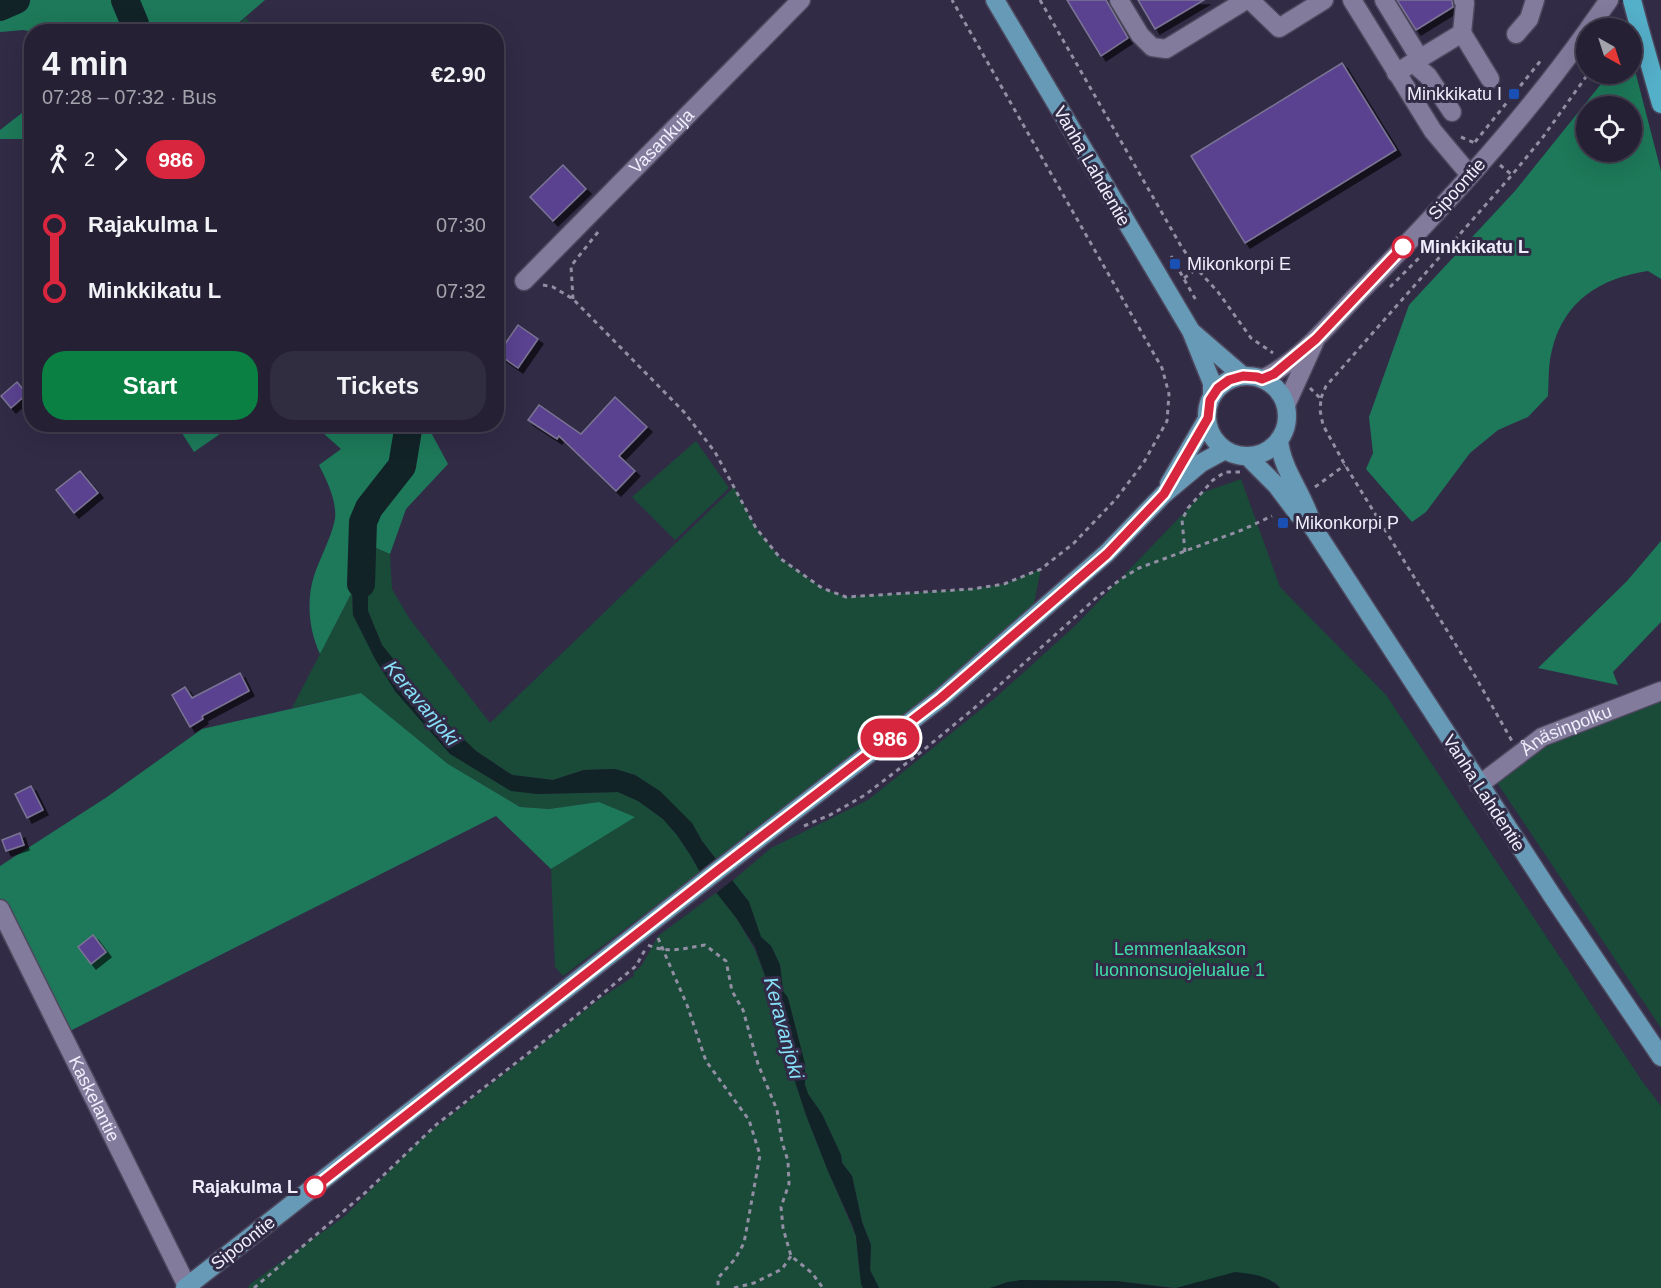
<!DOCTYPE html>
<meta charset="utf-8">
<style>
:root{--surface:#252034;--page:#312d40;--text:#f1f3f6;--muted:#a3a3ac;--line:#423e4f;--accent:#0b8043}
body{margin:0;font-family:Helvetica,sans-serif;background:var(--page);color:var(--text);height:100vh;display:flex;flex-direction:column;font-size:22px;white-space:nowrap}
*{box-sizing:border-box;margin:0}
p{font-size:20px;color:var(--muted)}
.icon{flex:none;width:33px;height:33px;fill:none;stroke:currentColor;stroke-width:2;stroke-linecap:round;stroke-linejoin:round}
.map{position:relative;flex:1;overflow:hidden}
.drawer{position:absolute;left:24px;top:24px;width:480px;height:408px;display:flex;flex-direction:column;background:var(--surface);border-radius:24px;box-shadow:0 6px 24px #0002,0 0 0 2px var(--line)}
.drawer>*{flex:none}
.badge{padding:0 12px;border-radius:20px;font-size:21px;line-height:39px}
.needle{width:39px;rotate:141deg}
.fabs{position:absolute;left:1576px;top:18px;display:grid;gap:12px}
.fabs a{display:grid;place-items:center;width:66px;height:66px;border-radius:50%;background:var(--surface);box-shadow:0 6px 24px #0002,0 0 0 2px var(--line);font-size:30px}
.map>.badge{position:absolute;translate:-50% -50%;box-shadow:0 0 0 3px #fff}
.legs{display:flex;align-items:center;gap:9px;height:66px;padding:0 18px;font-size:20px}
.legs p{margin-inline-start:auto}
.summary{display:flex;align-items:center;justify-content:space-between;height:102px;padding:0 18px}
h1{font-size:33px;font-weight:600;line-height:45px}
.cta{display:flex;gap:12px;margin-top:auto;padding:12px 18px}
.cta a{flex:1;height:69px;border-radius:24px;background:var(--accent);color:#fff;font-size:24px;font-weight:600;line-height:69px;text-align:center}
.cta a+a{background:var(--page);color:var(--text)}
ul{padding:0 18px;list-style:none}
li{display:flex;align-items:center;gap:21px;height:66px;font-size:22px}
li i{display:grid;place-items:center;width:9px;height:100%;margin:0 8px;background:currentColor}
li i::after{content:'';width:15px;height:15px;margin:-8px;border:4px solid;border-radius:50%;background:var(--surface)}
li p{margin-inline-start:auto}
li:first-child i{background:linear-gradient(#0000 50%,currentColor 0)}
li:last-child i{background:linear-gradient(currentColor 50%,#0000 0)}
.map>svg:first-child{display:block}
</style>
<div class="map">
<svg width="1661" height="1288" viewBox="0 0 1661 1288">
<defs>
<filter id="shadow"><feDropShadow dx="5" dy="5" stdDeviation="0" flood-color="#0009"/></filter>
</defs>
<rect width="100%" height="100%" fill="#312b46"/>
<path fill="#194b38" d="M246,18l12,13 -30,1z
M696,441l33,47 -54,52 -43,-43z
M1241,479l39,108 106,108 256,386 19,25v182h-381l-5,-6 -79,2 -20,4 -60,-7 -108,1 -18,6h-111l-9,-18 1,-25 -9,-23 -10,-46 -10,-13 -1,-8 -19,-41 -14,-20 -3,-9v-21l-17,-66 -5,-6 -3,-27 -9,-19 -10,-9 -12,-35 -17,-21 39,-33 97,-48 126,-101 82,-74 128,-133z
M734,487l22,41 25,31 41,29 24,9 126,-8 32,-5 37,-15 -8,39 -279,234 -6,-12 -3,6 -29,23 -14,-18 -10,-18 -57,-48 -20,-6 -31,1 -31,10 -41,-5 -36,-24 -39,-37 -55,-69 -14,-34v-29l3,-20 -4,-18 23,10 2,35 17,29 81,105z
M352,592l1,23 42,76 55,63 87,40 81,-2 21,9 24,18 14,16 14,21 9,16 -137,104 -8,-9 -4,-98 83,-52 -35,-15 -50,7 -29,-2 -72,-43 -87,-71 -69,15z
M1661,691v337l-169,-253 26,-21z
M717,892l20,27 18,31 12,31 22,82 17,52 22,56 28,65 3,32 4,20h-615l2,-4 95,-68 77,-78 179,-140 33,-22 -1,-3 9,-8 16,-29z"/>
<path fill="#1d7959" fill-rule="evenodd" d="M31,0h90l9,23 -6,8 -93,1 -7,-2 -24,2v-20z
M129,0h136l-37,32 -94,-1 6,-7z
M1632,59l29,112v108l-13,-8c-48,7 -84,30 -96,79 -4,14 -3,31 -4,46l-20,21 -30,13 -28,23 -44,59 -14,10 -46,-53 7,-16 -4,-36 40,-112 106,-114 94,-117h23zM1587,106h45v46h-45z
M31,106v33h-31v-9z
M185,425v-1l48,1 -39,27 -14,-22z
M314,425h91l1,3 -7,37 -32,39 -8,18 -8,26 1,44 -32,62c-11,-23 -14,-53 -6,-78 6,-19 17,-37 21,-57 2,-18 -8,-38 -16,-54l22,-16z
M413,425h14l21,39 -42,45 -16,45 -23,-10 -1,-23 6,-12 33,-42z
M1661,541v81l-48,50 5,13 -80,-17 89,-87z
M361,693l87,71 72,43 29,2 50,-7 36,15 -84,52 -55,-53 -434,219 -62,-126v-43l107,-69 95,-68z"/>
<path fill="#122328" d="M367,544l4,18 -3,20v29l14,34 55,69 39,37 36,24 41,5 31,-10 31,-1 20,6 25,16 32,32 10,18 47,61 12,35 10,9 9,19 3,26 5,7 17,66v21l3,9 14,20 19,41 1,8 10,13 10,46 9,23 -1,25 9,18h-16l-2,-4 -5,-48 -4,-12 -24,-53 -22,-56 -17,-52 -22,-82 -12,-34 -18,-28 -37,-47 -9,-16 -14,-21 -14,-16 -25,-18 -20,-9 -81,2 -26,-3 -61,-37 -55,-63 -20,-32 -22,-44 -2,-67z
M1235,1272c17,2 33,3 45,16h-104z
M1021,1280l95,1 55,7h-181l18,-6z"/>
<path fill="#312b46" d="M718,857l16,22 -19,15 -18,-20z"/>
<g fill="none" stroke-linecap="round" stroke-linejoin="round">
<path stroke="#122328" stroke-width="28" d="M125,0l10,24 -6,8
M0,7l16,-7
M361,584l2,-62 6,-14 33,-42 7,-42"/>
</g>
<path fill="#5a4390" stroke="#7b7494" stroke-width="1.5" filter="url(#shadow)" d="M1067,0h39l22,38 -27,18z
M1138,0h66l-49,29z
M1397,0h55l1,7 -37,23z
M1342,63l54,87 -151,93 -54,-87z
M563,165l23,24 -33,32 -23,-24z
M518,325l20,14 -20,29 -20,-14z
M17,382l10,12 -16,14 -10,-12z
M615,397l32,30 -28,29 16,15 -19,20 -57,-55 -2,3 -29,-19 11,-15 42,29z
M80,471l18,22 -24,20 -18,-23z
M240,673l9,18 -47,25 1,3 -13,8 -18,-32 13,-8 7,11z
M31,786l12,24 -16,8 -12,-24z
M20,833l4,12 -18,6 -4,-11z
M93,935l13,17 -15,12 -13,-17z"/>
<g fill="none" stroke-linecap="round" stroke-linejoin="round">
<defs>
<g id="minor">
<path d="M1119,0l21,35 12,12 14,2 80,-49"/>
<path d="M1250,0l29,28 45,-28"/>
<path d="M1352,0l81,131 37,44"/>
<path d="M1384,0l36,59"/>
<path d="M1589,28l20,-28"/>
<path d="M1462,33l3,-30 -2,-3"/>
<path d="M1516,34l13,-15 6,-19"/>
<path d="M1413,63l15,13 24,36"/>
<path d="M1396,73l66,-40 28,46"/>
<path id="s1" d="M524,281l277,-281"/>
<path d="M1262,379c38,-18 66,-54 95,-84 82,-83 162,-169 230,-264"/>
<path d="M1286,405l29,-64"/>
<path id="s2" d="M1479,785l63,-48 119,-46"/>
<path id="s3" d="M0,909l188,379"/>
</g>
<path id="major" d="M995,0l196,331 21,52v14
M1192,332l51,44
M1207 416a40 40 0 1 1 80 0a40 40 0 1 1-80 0Z
M1279,440c3,31 25,54 33,84
M1247,456l30,30 21,28 14,12 241,371 108,160
M1169,484l38,-65
M185,1288l532,-417 224,-173 166,-145 57,-59 37,-31 24,-13"/>
<path id="highway" d="M1640,30l21,74"/>
</defs>
<use href="#minor" stroke="#4d475e" stroke-width="21"/>
<use href="#major" stroke="#4d475e" stroke-width="21"/>
<use href="#highway" stroke="#4d475e" stroke-width="21"/>
<path stroke="#928ea3" stroke-width="3" stroke-dasharray="4.5 4.5" stroke-linecap="butt" d="M1040,0l141,246 16,23 21,23 33,46 22,15
M1461,137l14,6
M1475,142l67,-83
M1500,165l12,10
M1171,256l26,46
M1184,278l13,-9
M543,285l10,2 20,12 111,113 31,40 41,76 25,31 41,29 24,9 126,-8 32,-5 37,-15 33,-26 42,-44 28,-37 23,-41 2,-27 -7,-26 -210,-368
M1390,287l34,-34
M573,299l-2,-33 27,-34
M1310,388l11,11 -1,11 3,15 22,40 130,211 37,65
M1321,398l5,-12 186,-211 31,-38 45,-63
M1315,487l30,-22
M1185,552l-3,-32 6,-12 25,-28 12,-8h15
M804,826l26,-11 35,-20 56,-43 51,-42 124,-112 25,-19 18,-11 103,-38 30,-14
M658,938l29,67 19,56 43,59 11,35 -16,88 -9,16 -17,19v10
M648,945c20,9 37,3 57,0l21,16 6,30 11,19 15,54 19,46 5,32 6,19 1,23 -8,23 2,21 8,28 21,17 11,15
M254,1288l112,-96 71,-68 129,-100 70,-58 10,-18
M734,1288l20,-5 28,-14 9,-13"/>
<use href="#minor" stroke="#827b9c" stroke-width="18"/>
<use href="#major" stroke="#669ab6" stroke-width="18"/>
<use href="#highway" stroke="#54afc8" stroke-width="18"/>
<defs>
<path id="highway-bridge" d="M1632,0l8,30"/>
</defs>
<use href="#highway-bridge" stroke="#4d475e" stroke-width="21" stroke-linecap="butt"/>
<use href="#highway-bridge" stroke="#54afc8" stroke-width="18"/>
</g>
<g fill="none" stroke-linecap="round" stroke-linejoin="round">
<defs>
<path id="line-1" d="M315,1187l402,-316 224,-173 166,-144 57,-60 44,-76 2,-18 8,-12 11,-8 14,-4 14,1 5,2 12,-5 42,-35 87,-92"/>
</defs>
<use href="#line-1" stroke="#fff" stroke-width="14"/>
<use href="#line-1" stroke="#d7263d" stroke-width="9"/>
</g>
<g fill="#1a4fb4" stroke="#312b46" stroke-width="2">
<rect x="1508" y="88" width="12" height="12" rx="3"/>
<rect x="1169" y="258" width="12" height="12" rx="3"/>
<rect x="1277" y="517" width="12" height="12" rx="3"/>
</g>
<g fill="#fff" stroke="#d7263d" stroke-width="3">
<circle cx="1403" cy="247" r="10"/>
<circle cx="315" cy="1187" r="10"/>
</g>
<g text-anchor="middle" stroke-width="6" stroke-linejoin="round" paint-order="stroke">
<g font-size="18" fill="#f0eefc" stroke="#312b46" text-anchor="start">
<text x="1502" y="100" text-anchor="end">Minkkikatu I</text>
<text x="1187" y="270">Mikonkorpi E</text>
<text x="1295" y="529">Mikonkorpi P</text>
</g>
<g font-size="18" fill="#f0eefc" stroke="#312b46">
<text dy="6" stroke="none"><textPath href="#s1" startOffset="196">Vasankuja</textPath></text>
<text transform="translate(1092 166) rotate(60)" y="6">Vanha Lahdentie</text>
<text transform="translate(1457 189) rotate(-48)" y="6">Sipoontie</text>
<text dy="6" stroke="none"><textPath href="#s2" startOffset="104">Ånäsinpolku</textPath></text>
<text transform="translate(1484 793) rotate(57)" y="6">Vanha Lahdentie</text>
<text dy="6" stroke="none"><textPath href="#s3" startOffset="212">Kaskelantie</textPath></text>
<text transform="translate(243 1243) rotate(-38)" y="6">Sipoontie</text>
</g>
<g font-size="18" font-weight="bold" fill="#f0eefc" stroke="#312b46" text-anchor="start">
<text x="1420" y="253">Minkkikatu L</text>
<text x="298" y="1193" text-anchor="end">Rajakulma L</text>
</g>
<g font-size="18" fill="#40dfa7" stroke="#312b46">
<text x="1180" y="955">Lemmenlaakson<tspan x="1180" dy="21">luonnonsuojelualue 1</tspan></text>
</g>
<g font-size="20" font-style="italic" fill="#87e0f8" stroke="#312b46">
<text transform="translate(422 703) rotate(50)" y="7">Keravanjoki</text>
<text transform="translate(784 1028) rotate(75)" y="7">Keravanjoki</text>
</g>
</g>
</svg>
<div class="fabs">
<a><svg class="needle" viewBox="-14 -14 28 28"><path d="M0-13l5 13h-10z" fill="#e53935"/><path d="M0 13l5-13h-10z" fill="#a3a3ac"/></svg></a>
<a><svg class="icon" aria-label="locate" viewBox="0 0 24 24"><circle cx="12" cy="12" r="6"/><path d="M12 2v4M12 18v4M2 12h4M18 12h4"/></svg></a>
</div>
<b class="badge" style="left:890px;top:738px;background:#d7263d;color:#fff">986</b>
<section class="drawer">
<div class="summary"><div><h1>4 min</h1><p>07:28 – 07:32 · Bus</p></div><b>€2.90</b></div>
<div class="legs"><svg class="icon" aria-label="walk" viewBox="0 0 24 24"><circle cx="13" cy="4" r="2"/><path d="M13 8l-2 6 4 7M11 14l-3 7M7 12l3-4h3l4 4"/></svg>2<svg class="icon" aria-label="forward" viewBox="0 0 24 24"><path d="M9 5l7 7-7 7"/></svg><b class="badge" style="background:#d7263d;color:#fff">986</b></div>
<ul>
<li><i style="color:#d7263d"></i><b>Rajakulma L</b><p>07:30</p></li>
<li><i style="color:#d7263d"></i><b>Minkkikatu L</b><p>07:32</p></li>
</ul>
<div class="cta"><a>Start</a><a>Tickets</a></div>
</section>
</div>
